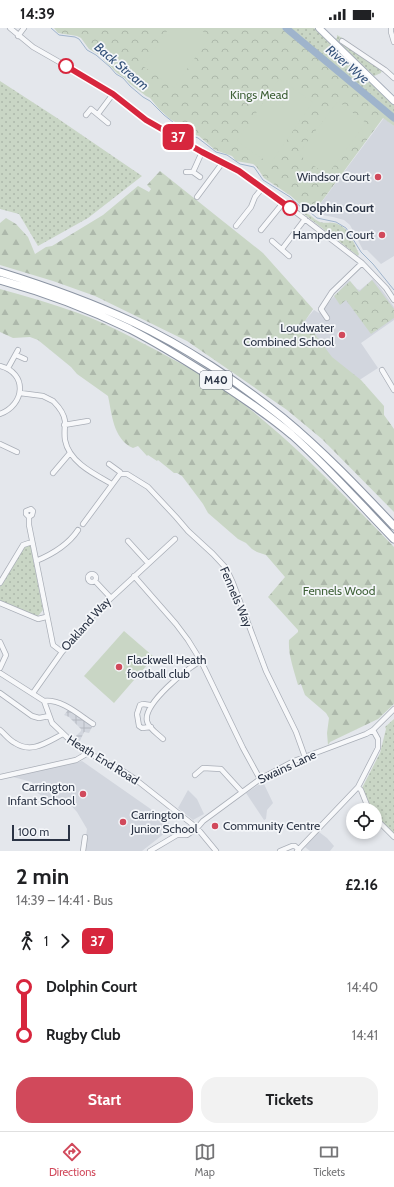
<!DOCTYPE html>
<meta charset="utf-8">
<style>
:root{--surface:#fff;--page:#f2f2f2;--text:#202124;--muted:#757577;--line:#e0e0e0;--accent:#d1495b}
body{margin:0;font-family:Cabin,sans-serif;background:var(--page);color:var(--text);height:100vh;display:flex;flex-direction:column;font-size:15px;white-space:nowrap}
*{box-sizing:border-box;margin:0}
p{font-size:13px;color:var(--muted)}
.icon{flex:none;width:22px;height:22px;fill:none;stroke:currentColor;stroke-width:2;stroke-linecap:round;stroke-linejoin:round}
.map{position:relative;height:823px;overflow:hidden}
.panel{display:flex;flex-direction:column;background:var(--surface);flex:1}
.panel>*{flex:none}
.badge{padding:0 8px;border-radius:6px;font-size:14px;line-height:26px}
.buttons{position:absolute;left:346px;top:775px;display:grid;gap:8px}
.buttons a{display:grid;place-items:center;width:36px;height:36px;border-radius:50%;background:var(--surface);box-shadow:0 2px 6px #0003;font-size:20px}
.scale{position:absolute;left:12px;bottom:10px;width:58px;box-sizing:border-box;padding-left:4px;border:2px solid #2b3445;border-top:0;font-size:11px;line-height:14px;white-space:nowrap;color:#2b3445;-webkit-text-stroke:3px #f4f6f9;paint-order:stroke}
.map>.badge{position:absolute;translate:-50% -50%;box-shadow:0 0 0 2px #fff}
.legs{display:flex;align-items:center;gap:6px;height:44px;padding:0 16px;font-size:13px}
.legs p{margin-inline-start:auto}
.summary{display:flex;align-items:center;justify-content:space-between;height:68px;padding:0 16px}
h1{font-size:22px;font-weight:700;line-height:30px}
.button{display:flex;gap:8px;margin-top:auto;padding:8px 16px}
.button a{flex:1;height:46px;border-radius:16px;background:var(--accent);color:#fff;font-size:16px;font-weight:700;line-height:46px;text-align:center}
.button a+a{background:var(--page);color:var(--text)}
ul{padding:0 16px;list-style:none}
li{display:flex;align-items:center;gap:14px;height:48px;font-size:15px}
li i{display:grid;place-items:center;width:6px;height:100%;margin:0 5px;background:currentColor}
li i::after{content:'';width:10px;height:10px;margin:-5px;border:3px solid;border-radius:50%;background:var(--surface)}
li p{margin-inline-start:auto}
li:first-child i{background:linear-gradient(#0000 50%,currentColor 0)}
li:last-child i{background:linear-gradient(currentColor 50%,#0000 0)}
.status{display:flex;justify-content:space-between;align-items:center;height:28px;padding:0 20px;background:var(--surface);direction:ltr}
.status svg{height:11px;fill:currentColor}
.dock{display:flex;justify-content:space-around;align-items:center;height:56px;border-top:1px solid var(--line);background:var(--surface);font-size:11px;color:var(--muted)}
.dock a{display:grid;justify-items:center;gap:2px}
.dock .current{color:var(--accent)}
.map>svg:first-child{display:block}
</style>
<div class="status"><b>14:39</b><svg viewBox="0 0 49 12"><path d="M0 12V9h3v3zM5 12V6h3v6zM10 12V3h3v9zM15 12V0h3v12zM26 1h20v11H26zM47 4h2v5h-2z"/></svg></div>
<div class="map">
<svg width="394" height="823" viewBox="0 0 394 823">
<defs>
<pattern id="industrial-grid" width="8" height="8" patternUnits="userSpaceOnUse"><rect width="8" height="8" fill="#d2d6de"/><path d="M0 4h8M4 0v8" fill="none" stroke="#b4b8c0"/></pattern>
<pattern id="grass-dots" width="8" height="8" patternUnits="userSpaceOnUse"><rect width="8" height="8" fill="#c9d6c5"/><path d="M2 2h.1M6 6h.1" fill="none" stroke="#adb8ab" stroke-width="1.8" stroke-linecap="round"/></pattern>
<pattern id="forest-firs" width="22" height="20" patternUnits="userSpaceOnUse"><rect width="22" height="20" fill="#c9d6c5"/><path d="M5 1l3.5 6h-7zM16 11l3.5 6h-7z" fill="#adb8ab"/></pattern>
<pattern id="park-crowns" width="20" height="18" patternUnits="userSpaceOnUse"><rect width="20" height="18" fill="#c9d6c5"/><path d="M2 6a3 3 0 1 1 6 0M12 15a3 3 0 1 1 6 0" fill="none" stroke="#adb8ab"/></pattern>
</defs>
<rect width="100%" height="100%" fill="#e4e7ec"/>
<path fill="#d2d6de" d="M384,90l10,8v130l-13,8 -14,-14h-4l-13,-25 -6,-5 -11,-3 -11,-2 -7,-4z
M373,251l9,11 12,17v13l-33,23 17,25 -31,20 -45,-64 12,-14 5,3 30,-33 8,9 3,1z
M82,733l83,58 8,9 -3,1 -28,22h-58l3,-22 -10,-17 -10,-11 -11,3 -22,-13 -2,-9 -19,-5z
M263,754l10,21 -6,7 -1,9 -2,1 -18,-27z
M188,762l9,9 7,15 -11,6 -15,-12z
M319,804l8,6 7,8 -4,5h-20l-5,-4z"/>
<path fill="url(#industrial-grid)" d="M68,682l12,7 12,10 -3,6 -5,-1 -5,11 -6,-4 8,-8v-2l-12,-12 -5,-2z"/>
<path fill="url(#grass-dots)" d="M290,0h24l80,75v11z
M337,7l7,4 -2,2 40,28 -1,4 -7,3 -39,-37 2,-1z
M0,53l57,37 85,58 -54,42 -50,28 -19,-32 -19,-5z
M305,185c6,1 8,6 13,8 5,3 11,1 16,2 14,2 20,20 25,31l-1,2 -54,-42z
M24,516h4l3,3 12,63 -5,6h-3l-35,-15v-17z
M394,691v117l-19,-20v-6h-3l-10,-22 18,-35 6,-24 -1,-2z"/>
<path fill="url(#forest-firs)" d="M160,143l103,82 50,56 -8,12 27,36 29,23 23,26v9l10,14v83l-72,-73 -35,-29 -100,-69 -92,-45 -42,-15 -53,-16v-42l6,-5 10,6 12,13 7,17 11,-7 6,-1 51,-31 35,-29 11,6 2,-3 -4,-4z
M0,261c26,7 53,15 78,24 30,11 59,27 87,42 18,10 37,19 53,30 65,46 121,105 176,162v157l-16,15 -48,23 -2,3 -1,-12 2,-15 -3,-5 -21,-18 -4,-11 -3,1c-4,-15 -10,-30 -9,-45l9,-8v-2l-30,-33 17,-20 -19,-22 -9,-3 -5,-3 -6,-6 -8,-4 -30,-26 -5,-9 -21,-28 -5,-3h-3l-16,-13 -1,1 -9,-6 -1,1 -9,-10 -5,2c-20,-9 -21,-34 -25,-52l-31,-22 -6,-7 -33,-27 -8,-3 -17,1 -13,-6z"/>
<path fill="url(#park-crowns)" d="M54,0h228l112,91v7l-11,-8 -69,94 -5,-3 -5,-1 -13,-12 -27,-18 -8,-12 -3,-2 -17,-3 -4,-5 -17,-6 -16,-14 -11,-3 -6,-7 -12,-7 -11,-10 -9,-11 -4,-2 -17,-13 -3,-4 -9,-6 -19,-19 -9,-5 -8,-11 -4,-2 -19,-3z
M372,252l22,29v9l-23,16 -25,-34 -6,5 -6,-9 16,-15 9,11z"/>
<path fill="#c9d6c5" d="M169,0h29l12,8 -36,52 -31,-22z
M279,51l34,23 -43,62 -33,-23z
M338,73l28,22 -39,52 -29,-21z
M124,603l30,26 -40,46 -30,-27z"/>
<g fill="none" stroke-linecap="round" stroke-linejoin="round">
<path stroke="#9fb4cc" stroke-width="1" d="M51,0l8,7 16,2 4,2 8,11 9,5 14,12 6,7 7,4 7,8 13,11 7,4 14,14 14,11
M182,101l5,5 11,4 18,14 11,3 13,9 14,3 9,13 27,17 14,13 6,2 7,6 19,4 10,6 15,24 12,12 21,26"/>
<path stroke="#9fb4cc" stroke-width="7" d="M286,0l108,90"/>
<defs>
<path id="minor" d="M10,0l23,19 49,28 31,19 33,26 56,32 37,19 24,16 99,76 24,25 8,12
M391,0v4l3,10
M18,8l6,-8
M342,13l43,29 9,8
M98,86l15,-20
M86,87l5,-6 17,14
M186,144h7l9,-20
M193,144l7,5
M197,169l26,-35
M236,198l15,-19 4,-10 8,-10
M261,202l22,-27
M272,213l17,15
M282,221l23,-30
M327,290l-6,-9 11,-17 30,-29
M16,327l9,4
M0,338c28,7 25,39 0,48
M8,340l10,-18
M382,342l12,20
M20,365l23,3 10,5
M54,374c5,5 10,12 11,19 0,6 -1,13 0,19 4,22 29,34 47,44
M64,397l24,-4
M0,416l17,8
M109,436l11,8v2
M53,445l17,-20
M120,446h7l21,13 28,30 12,14 25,23 13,14 7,15 33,88 30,61 9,25
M29,489l3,-2 1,-4 -2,-2 -5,2v3l3,3v8l24,120 9,7
M83,496l37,-50
M128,513l20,22
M36,533c17,-7 32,-16 42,-31
M88 550a4 4 0 1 1 8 0a4 4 0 1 1-8 0Z
M134,548l42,48 12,16 13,21 42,87 17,31
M95,553l15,16
M0,555l23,-38 9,-3
M0,575l38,16 8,-2
M0,614l6,13 -6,13
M0,645l44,28 8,22 21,20 15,10 32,16 15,10 62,49 19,23
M0,665l32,23 7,2 10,-2
M33,665l29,-41 34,-40 79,-73
M44,673c18,-2 35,14 49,23
M150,677l-7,-1 -3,1 -3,9 2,12 3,2 9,-1
M0,702c5,4 9,10 15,13 17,11 32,-1 48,-9
M163,711c-5,-5 -15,-11 -16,-18 -4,-17 40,-53 54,-60
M195,747l8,-7 18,1 21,23
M0,749l76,-17 12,-7
M358,759l3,3 8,20
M375,790l19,19
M83,823l2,-14
M150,823l27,-16h10l10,-7 6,-7 57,-42 34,-18 72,-27 7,-4 21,-21
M280,823l12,-5h3l4,4
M297,823l61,-64 20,-39v-9l-5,-9"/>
<path id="major" d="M319,0l75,73"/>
<path id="highway" d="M0,244c45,14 90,30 133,50 51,24 107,61 150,96 40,33 76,71 111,108
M0,252c44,12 89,29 130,49 27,14 53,30 78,46 29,19 58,38 84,60 36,32 68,69 102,104"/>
</defs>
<use href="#minor" stroke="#a9aeb7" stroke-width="6"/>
<use href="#major" stroke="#a3abb8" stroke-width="8"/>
<use href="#highway" stroke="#8b94a3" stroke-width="9"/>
<use href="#minor" stroke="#f7f8fa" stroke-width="4.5"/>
<use href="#major" stroke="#fff" stroke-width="6"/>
<use href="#highway" stroke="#fff" stroke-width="7"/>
</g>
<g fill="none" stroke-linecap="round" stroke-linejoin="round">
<defs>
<path id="line-1" d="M66,38l47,28 33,26 56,32 37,19 51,37"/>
</defs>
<use href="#line-1" stroke="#fff" stroke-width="9"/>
<use href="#line-1" stroke="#d7263d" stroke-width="6"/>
</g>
<g fill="#fff" stroke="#d7263d" stroke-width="2">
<circle cx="66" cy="38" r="7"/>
<circle cx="290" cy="180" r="7"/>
</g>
<g fill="#d1495b" stroke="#f4f6f9" stroke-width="1.5">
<circle cx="378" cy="149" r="4"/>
<circle cx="382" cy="207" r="4"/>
<circle cx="342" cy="307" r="4"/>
<circle cx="119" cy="639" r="4"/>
<circle cx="83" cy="766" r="4"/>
<circle cx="123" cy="794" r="4"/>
<circle cx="215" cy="798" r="4"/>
</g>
<g text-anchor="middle" stroke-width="3.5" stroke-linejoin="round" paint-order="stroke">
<rect fill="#f4f6f9" stroke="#676e7b" stroke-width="1" x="200" y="343" width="32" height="18" rx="3"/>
<g font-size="11" font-weight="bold" fill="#2b3445">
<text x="216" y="356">M40</text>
</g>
<g font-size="12" fill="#3f6138" stroke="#f4f6f9">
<text x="259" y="71">Kings Mead</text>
<text x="339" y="567">Fennels Wood</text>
</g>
<g font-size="12" fill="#2b3445" stroke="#f4f6f9" text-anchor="end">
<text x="370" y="153">Windsor Court</text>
<text x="374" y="211">Hampden Court</text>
<text x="334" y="304">Loudwater<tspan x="334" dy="14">Combined School</tspan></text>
<text x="127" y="636" text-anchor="start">Flackwell Heath<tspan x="127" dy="14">football club</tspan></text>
<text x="75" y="763">Carrington<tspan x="75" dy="14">Infant School</tspan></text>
<text x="131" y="791" text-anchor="start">Carrington<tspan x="131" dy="14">Junior School</tspan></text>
<text x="223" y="802" text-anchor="start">Community Centre</text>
</g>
<g font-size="12" font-weight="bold" fill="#2b3445" stroke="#f4f6f9" text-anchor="start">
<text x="301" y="184">Dolphin Court</text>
</g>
<g font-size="12" fill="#2b3445" stroke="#f4f6f9">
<text transform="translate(236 569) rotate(67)" y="4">Fennels Way</text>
<text transform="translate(86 596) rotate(-48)" y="4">Oakland Way</text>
<text transform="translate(103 732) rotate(32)" y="4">Heath End Road</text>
<text transform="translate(287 739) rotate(-25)" y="4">Swains Lane</text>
</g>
<g font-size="13" font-style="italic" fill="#34527a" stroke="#f4f6f9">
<text transform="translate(348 36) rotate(40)" y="5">River Wye</text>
<text transform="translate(122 38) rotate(40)" y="5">Back Stream</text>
</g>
</g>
</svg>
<div class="buttons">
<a><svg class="icon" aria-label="locate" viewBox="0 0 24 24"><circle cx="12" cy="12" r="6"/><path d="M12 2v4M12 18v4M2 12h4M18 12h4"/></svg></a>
</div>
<div class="scale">100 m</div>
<b class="badge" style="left:178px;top:109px;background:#d7263d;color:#fff">37</b>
</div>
<section class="panel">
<div class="summary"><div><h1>2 min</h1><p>14:39 – 14:41 · Bus</p></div><b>£2.16</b></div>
<div class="legs"><svg class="icon" aria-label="walk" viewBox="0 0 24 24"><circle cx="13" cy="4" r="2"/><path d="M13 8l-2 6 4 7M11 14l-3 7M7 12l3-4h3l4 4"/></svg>1<svg class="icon" aria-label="forward" viewBox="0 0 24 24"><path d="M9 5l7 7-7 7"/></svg><b class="badge" style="background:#d7263d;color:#fff">37</b></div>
<ul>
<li><i style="color:#d7263d"></i><b>Dolphin Court</b><p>14:40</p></li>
<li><i style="color:#d7263d"></i><b>Rugby Club</b><p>14:41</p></li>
</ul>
<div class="button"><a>Start</a><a>Tickets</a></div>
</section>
<nav class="dock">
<a class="current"><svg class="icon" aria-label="directions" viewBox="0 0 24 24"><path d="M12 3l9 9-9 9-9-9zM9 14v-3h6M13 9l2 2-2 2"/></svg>Directions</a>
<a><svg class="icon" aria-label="map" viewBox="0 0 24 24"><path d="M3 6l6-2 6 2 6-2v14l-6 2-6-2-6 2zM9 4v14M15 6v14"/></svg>Map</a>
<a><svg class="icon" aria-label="tickets" viewBox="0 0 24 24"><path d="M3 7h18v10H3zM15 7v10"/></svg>Tickets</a>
</nav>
